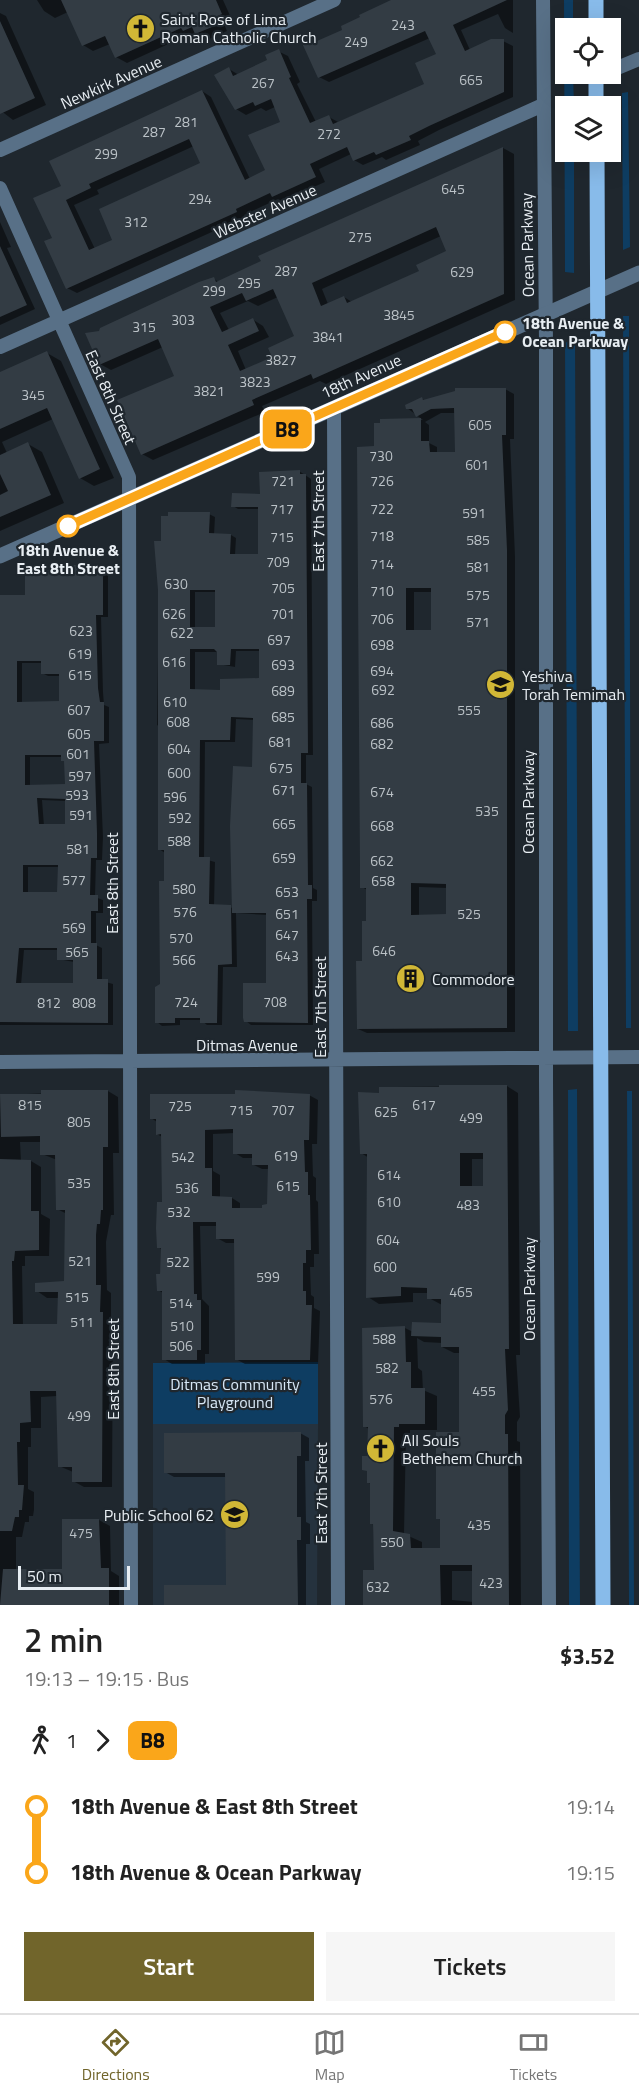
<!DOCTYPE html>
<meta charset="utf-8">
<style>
:root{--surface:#fff;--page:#f6f6f6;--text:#222;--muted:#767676;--line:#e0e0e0;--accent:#71652b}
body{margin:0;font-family:"Titillium Web",sans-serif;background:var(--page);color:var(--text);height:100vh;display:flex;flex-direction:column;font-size:22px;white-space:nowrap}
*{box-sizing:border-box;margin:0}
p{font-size:20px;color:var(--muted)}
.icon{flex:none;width:33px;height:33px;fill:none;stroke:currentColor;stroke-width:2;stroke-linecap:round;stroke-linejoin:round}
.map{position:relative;height:1605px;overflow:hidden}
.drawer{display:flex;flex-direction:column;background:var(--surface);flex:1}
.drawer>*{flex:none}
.badge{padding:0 12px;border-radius:9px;font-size:21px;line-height:39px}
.tools{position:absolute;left:555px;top:18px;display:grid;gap:12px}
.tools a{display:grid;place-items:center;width:66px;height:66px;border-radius:0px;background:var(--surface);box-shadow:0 6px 24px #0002;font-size:30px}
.scale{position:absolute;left:18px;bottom:15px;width:112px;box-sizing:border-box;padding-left:6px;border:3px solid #e8eef3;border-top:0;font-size:16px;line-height:21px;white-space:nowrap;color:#e8eef3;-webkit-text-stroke:4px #1f272e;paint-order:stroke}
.map>.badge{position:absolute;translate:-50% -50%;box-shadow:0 0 0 3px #fff}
.legs{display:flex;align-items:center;gap:9px;height:66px;padding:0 24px;font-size:20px}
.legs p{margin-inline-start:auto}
.headline{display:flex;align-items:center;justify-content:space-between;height:102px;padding:0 24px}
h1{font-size:33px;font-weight:600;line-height:45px}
.button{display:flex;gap:12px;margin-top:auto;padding:12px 24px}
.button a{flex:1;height:69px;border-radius:0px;background:var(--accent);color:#fff;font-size:24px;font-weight:600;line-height:69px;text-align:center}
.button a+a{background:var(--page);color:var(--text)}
ul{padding:0 24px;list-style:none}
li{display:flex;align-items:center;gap:21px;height:66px;font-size:22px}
li i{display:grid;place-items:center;width:9px;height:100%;margin:0 8px;background:currentColor}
li i::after{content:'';width:15px;height:15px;margin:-8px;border:4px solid;border-radius:50%;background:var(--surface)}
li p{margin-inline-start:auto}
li:first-child i{background:linear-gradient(#0000 50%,currentColor 0)}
li:last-child i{background:linear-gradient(currentColor 50%,#0000 0)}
.tab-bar{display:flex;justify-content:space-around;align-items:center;height:84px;border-top:2px solid var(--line);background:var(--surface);font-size:16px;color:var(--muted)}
.tab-bar a{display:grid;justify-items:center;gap:3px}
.tab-bar .on{color:var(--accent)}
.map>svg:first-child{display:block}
</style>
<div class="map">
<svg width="639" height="1605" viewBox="0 0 639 1605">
<rect width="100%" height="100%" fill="#1f272e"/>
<path fill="#25323e" d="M153,1424h165l-1,181h-164z"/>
<path fill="#0e3d62" d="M564,0h9v28h-7v46h7l1,32h-8v46h8v121l-9,-1z
M628,92l2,155 -7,3 -1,-157z
M623,316h6l2,712h-5z
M575,338l3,693h-10l-3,-688z
M577,1089l3,516h-11l-1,-515z
M627,1091h5l2,514h-5z
M318,1362v62h-165v-61z"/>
<path fill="#0007" fill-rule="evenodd" d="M37,0h186l9,20 -8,4 3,7 -20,9 -17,-6 -63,29 -11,-6 -6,-13 -17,7 -10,-6 -15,-33 -13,6 -11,-7z
M396,0h117v33l-8,-5 -7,-14 -37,16 9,20 33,-9 10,5v51l-74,33 -21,11 2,4 -34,15 -4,-3 -19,8 -9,-5 -3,-6 -32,15 6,13 -43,19 -4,-2 -34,16 1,2 -168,76 -10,-5 -13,-50 9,-51 139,-96 9,6 39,82 17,-9 15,-47 -7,-16 -9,4 -5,-3 -15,7 -10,-6 -7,-40 10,6 30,-14 9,-10 10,5 12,26 -3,2 19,38 13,-5 9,5 88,-37 12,-30 -8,-17 -101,44 -10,-5 -4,-38 5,3 24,-11zM194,146l8,18 -88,76 -19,9 -21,-44 25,-11 -2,-4z
M0,13l6,3 40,89 -33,15 -13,-10z
M503,148l11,6 1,146 -189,84 -6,-3 -58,25 3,6 -112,48 -11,-6 34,-77 -13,-30 -52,23 -11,-6v-32l114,-53 5,3zM441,236l7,16 -27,19 -69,31 -8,-5 -16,7 -6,-15zM278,297l18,40 -22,21 -28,12 -8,-19 31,-14 -6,-11 -11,-7 -23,11 -9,-17 28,-12 10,5z
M0,222l11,25 -4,1 28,61 -35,16z
M47,353l14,8 53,117 -20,8 -14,-8 -27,-59 -51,23 5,11 21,-9 14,8 22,51 -64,28v-157z
M505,389l9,5v45h-4l5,117v476l-148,1 -9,-4 9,-106v-33l-5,-3 14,-439 6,-28h41l-16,-12 15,-9 4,2zM441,413h15v40h-19v-6l-8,-4v-18l-4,-3zM414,592h18v40h-18zM419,887l28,1v28h-28z
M299,471l12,8 2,276h-7v29l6,3 1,101 4,2v11h-5l1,124h-62l-5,-4 22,-36v-70l-32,-2 1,54h-14l-1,58h-15l-6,-5h-21v5l-18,1 -5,-4 5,-38 4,-101 -1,-30 -6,-4 1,-122 -3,-2 2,-135 4,-48 46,-28 6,3 -1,18h17l5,3 -1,17h25v-46h-22l-5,-3 28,-10zM195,592h22l-1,37h-21zM236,651h24v29l-38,11h-27v-39h23v12l17,3zM236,719l19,1 -1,48 -20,140 -20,-2 1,-44 -11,-3 1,-117h30z
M103,566l5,3v48h-7l2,75 1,13 5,2v36l-10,1 4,93 -1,23h-6l-1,37 8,3v13h-7v32l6,3v33l11,3v41h-113v-428h26l30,-26zM22,663h20v10l6,3h13v27h-39zM30,757h33l3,5v24h-36zM42,800l24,1 1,24 -23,1zM28,867h31l-1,26h-30zM24,950h34v9l16,3v23h-53z
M507,1086l11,7 2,262h-4l4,62 -3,5v19l3,1 1,163h-157l11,-34 -4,-87 -2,-1v-11l-5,-3 5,-11v-29l-5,-3v-96l41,-2 8,4 29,-7v-20l-13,-7v-5h-16v9l-34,2 -11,-7 1,-139 -8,-5 19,-59 17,-7zM472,1159h12v29h-12zM417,1338l7,4 18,1v4l12,6h7v80l-23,85 3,2 1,30 -20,-1v-7l-18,-8 2,-101h4v-3h27v-34l-14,-6 -1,-19 -4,-3zM452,1571h22v31l-22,-2z
M108,1091l10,6 1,56h-6l1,62h-3l-5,27 1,48 4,3v25l2,1 -1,168h-28l-11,-6v-9l-14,-6 -2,-70 -16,1v31h-10v19h-3v42l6,3v18l-1,6h-4v6h-4l-3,15h-6v33h48l35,-50 11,6 1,45 8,5v29h-119v-510zM20,1142h22v12l15,6v49l10,5 -2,68 -28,9 10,7h12l-1,27h-35l-1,-59h3v-10h24l1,-37 -9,-5v-47l-10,-6h-10z
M309,1095l9,5 -1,44h-5l1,32 3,2v22l2,2 1,52h-5v13h-4l1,28 3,2v11l6,3 -2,53h-73l-9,-5v-116h-10l-9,-5v-12h-17l2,73 7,7v48h-4v10h-33l-8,-5 -1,-66 -5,-3 5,-40 -5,-3 5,-43 -1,-67 -5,-3v-12l-6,-4zM235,1133v20l8,5h11v7l8,4h8l-1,37 -6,4h-23v-7l-8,-5h-12v-23l-7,-4v-37z
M300,1433l9,5v23h-4l1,61 4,2v20h-4v61h-140l61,-19v-109h-53l-9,-5z"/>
<path fill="#333c44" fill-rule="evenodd" d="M61,0h155l6,14 -8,4 3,7 -22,9 -3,-7 -9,4 -2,-3 -66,30 -10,-22 -23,10z
M391,0h116l-54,25 12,26 26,-12h13v53l-75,34 -20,10 2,4 -35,15 -2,-3 -21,9 -6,-14 -37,17 6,13 -44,20 -2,-4 -34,16 1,3 -171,77 -22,-48 8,-3 -19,-40 28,-12 -12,-25 153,-71 43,90 20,-10 -17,-35 32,-13 -9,-23 -16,7 -2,-4 -18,8 -21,-35 15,-8 4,9 34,-16 -2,-5 14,-6 12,28 -2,1 21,45 19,-8 4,9 91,-40 -9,-21 21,-9 -11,-23 -107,47 -16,-35 13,-6 2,4 25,-11 -1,-4 19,-9 -1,-2zM189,139l11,24 -101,46 13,31 -23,10 -23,-50 25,-12 -2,-4z
M0,21l35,77 -35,16z
M503,147l1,147 -191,85 -2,-5 -59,26 2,5 -113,50 -24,-55 57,-24 -16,-37 -59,26 -14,-32 14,-2 1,-3 99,-46 15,-5 2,5 45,-21 -3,-5zM436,227l10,24 -30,14 3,6 -72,32 -3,-7 -23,10 -9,-23zM273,289l21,47 -26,12 4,9 -32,14 -12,-26 31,-14 -6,-13 -31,14 -12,-25 32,-14 4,8z
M0,246l27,59 -27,12z
M47,351l53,118 -21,10 -32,-71 -47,21v-57z
M455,388h51v47h-4l5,115v478l-150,1 -1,-68h6v-40h4v-33h-6v-21l-3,-420 17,-1v-23h6v-4l41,-1v23h8l1,11h25l-1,-44 -23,1 -15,8 -4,-8h-6l-1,-4 17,-8 1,3 32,-9zM406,588h25v42h-25zM411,883l35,1v30l-35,1z
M28,442l23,53 -51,22v-22l8,-4 -8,-17v-19z
M300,470v4h6l2,279h-7v30h6l1,102h4v14h-5l1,124 -64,-1 -1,-4v-35h23v-70h-34l-2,-87 3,-60 19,1 1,-49 -22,-1 -1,23h-30l-1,117h11l-1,47 22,1 1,59 -14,1 -1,58h-17v-5h-25v5h-20v-36l5,-3 -1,-103h5v-31h-6v-260l-4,-49h7v-25h7v-4h42l-1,21 22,1 -1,20h28v-47h-27l1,-14 28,1 -1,-22zM190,590h25v37h-25zM190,649h24l3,3v13h13l1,-16h28v29l-39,1v11l-30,-1z
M55,565h48v50h-7l2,73 2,14h4v39h-10l3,92v25h-6l-1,37h8v16h-7v32h6v36h11v44l-108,-1v-427h25v-21h13v-4h17zM17,661h24v13h18v27l-42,1zM25,755h36v6h3l1,23 -40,1zM37,798l28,1v25h-26zM23,865h35l-1,27h-34zM19,948h38v12h16v23h-57z
M439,1085h68l2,264h-4l3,61 -3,5v19h3l1,171h-37v-40h-32l1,40h-78v-35h11l-1,-46h-3v-41h-3v-12l-5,-1v-14h5l1,-29h-5l-1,-99 43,-2 1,36h5v26h14v36h-26v3h-5l-1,104 17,3 1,14h29v-29h-4v-87h23v-85h-18v-10l-30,-1 1,-14 29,1v-24h-14v-11l-26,-1v9l-35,2 1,-144h-7l-2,-62 21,1v-6h60zM460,1153h23v33h-23z
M41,1090h67v57h-5v63h-2l-1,14h-3l-1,11v50h5l-1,27h3l-1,170h-30v-15h-14l-2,-76h-26l1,31 -11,1v19h-3l1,43h6l-2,25h-3v7h-4l-3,14h-12v-372l31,1v51h8v39l-24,1 -1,10h-2l1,63h44l1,-32h-23v-9l29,-2 1,-71h-9l-1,-55h-15v-19l-39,1 -1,-43h41z
M235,1090l75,4 -1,46h-5l1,32h3v23h2l1,55h-5v13h-3v28h3v14h6l-2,55h-75l-1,-121h-18v-17h-23l1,72h3v6h4v50h-4v10h-35v-69h-5l-1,-17h4l1,-26h-4l-1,-20 1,-26h5l-1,-68 -5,1v-16h-6v-25h85zM233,1129v25h19v11h16l-1,39 -5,1v3h-30v-11l-20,-1v-28h-7v-38z
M301,1432v24h-4v61h4v23h-4l1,65h-134v-20h62l-1,-112h-61v-40z
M62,1519h37l2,49h8v37h-109l3,-36h59z"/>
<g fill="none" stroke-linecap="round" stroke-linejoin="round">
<path stroke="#587087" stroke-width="14" d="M543,0l3,344v737l3,524
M610,71l29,-12
M0,150l334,-150
M0,188l129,289 2,1128
M0,347l543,-242
M334,408l4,1197
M0,1062l639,-5"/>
<path stroke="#587087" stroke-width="15" d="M0,556l639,-283"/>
<path stroke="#88bbea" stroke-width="15" d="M596,0v28
M596,74v32
M597,152l6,1453"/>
</g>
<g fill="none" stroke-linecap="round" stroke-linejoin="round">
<defs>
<path id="line-1" d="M68,526l437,-194"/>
</defs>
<use href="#line-1" stroke="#fff" stroke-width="14"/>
<use href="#line-1" stroke="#faa61a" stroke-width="9"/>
</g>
<defs>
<symbol id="church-disc" viewBox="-11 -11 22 22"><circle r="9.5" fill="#d1b736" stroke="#1f272e"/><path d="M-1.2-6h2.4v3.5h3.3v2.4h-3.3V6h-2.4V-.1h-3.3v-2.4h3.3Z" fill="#111"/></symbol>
<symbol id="school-disc" viewBox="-11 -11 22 22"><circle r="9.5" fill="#d1b736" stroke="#1f272e"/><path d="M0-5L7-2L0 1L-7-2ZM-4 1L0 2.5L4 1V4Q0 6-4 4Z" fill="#111"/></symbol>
<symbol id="building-disc" viewBox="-11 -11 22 22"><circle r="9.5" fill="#d1b736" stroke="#1f272e"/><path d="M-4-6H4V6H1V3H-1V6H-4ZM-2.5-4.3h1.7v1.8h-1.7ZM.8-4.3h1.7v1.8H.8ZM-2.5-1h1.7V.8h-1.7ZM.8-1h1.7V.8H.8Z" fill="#111"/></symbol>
</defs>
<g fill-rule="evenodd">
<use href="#church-disc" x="124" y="12" width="33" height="33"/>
<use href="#school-disc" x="484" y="668" width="33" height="33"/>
<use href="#building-disc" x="394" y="962" width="33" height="33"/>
<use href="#church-disc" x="364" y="1432" width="33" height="33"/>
<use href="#school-disc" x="218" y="1498" width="33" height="33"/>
</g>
<g fill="#fff" stroke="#faa61a" stroke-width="3">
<circle cx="505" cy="332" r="10"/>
<circle cx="68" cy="526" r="10"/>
</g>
<g text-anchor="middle" stroke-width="4.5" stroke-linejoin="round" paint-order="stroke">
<g font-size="14" fill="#bbc2c7">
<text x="403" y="30">243</text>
<text x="356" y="47">249</text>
<text x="471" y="85">665</text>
<text x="263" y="88">267</text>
<text x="186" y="127">281</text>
<text x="154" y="137">287</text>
<text x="329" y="139">272</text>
<text x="106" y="159">299</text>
<text x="453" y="194">645</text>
<text x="200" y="204">294</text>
<text x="136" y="227">312</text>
<text x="360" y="242">275</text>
<text x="286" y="276">287</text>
<text x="462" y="277">629</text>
<text x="249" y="288">295</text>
<text x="214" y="296">299</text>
<text x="399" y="320">3845</text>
<text x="183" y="325">303</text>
<text x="144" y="332">315</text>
<text x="328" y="342">3841</text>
<text x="281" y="365">3827</text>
<text x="255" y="387">3823</text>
<text x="209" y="396">3821</text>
<text x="33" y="400">345</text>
<text x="480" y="430">605</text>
<text x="381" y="461">730</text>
<text x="477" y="470">601</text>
<text x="283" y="486">721</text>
<text x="382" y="486">726</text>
<text x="282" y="514">717</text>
<text x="382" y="514">722</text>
<text x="474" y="518">591</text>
<text x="382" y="541">718</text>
<text x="282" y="542">715</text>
<text x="478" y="545">585</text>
<text x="278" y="567">709</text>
<text x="382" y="569">714</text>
<text x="478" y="572">581</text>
<text x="176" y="589">630</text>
<text x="283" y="593">705</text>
<text x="382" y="596">710</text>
<text x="478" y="600">575</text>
<text x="174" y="619">626</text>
<text x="283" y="619">701</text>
<text x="382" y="624">706</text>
<text x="478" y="627">571</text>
<text x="81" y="636">623</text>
<text x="182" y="638">622</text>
<text x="279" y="645">697</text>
<text x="382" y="650">698</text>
<text x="80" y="659">619</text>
<text x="174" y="667">616</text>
<text x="283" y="670">693</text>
<text x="382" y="676">694</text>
<text x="80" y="680">615</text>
<text x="383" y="695">692</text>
<text x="283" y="696">689</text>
<text x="175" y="707">610</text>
<text x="79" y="715">607</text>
<text x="469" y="715">555</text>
<text x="283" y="722">685</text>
<text x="178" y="727">608</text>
<text x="382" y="728">686</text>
<text x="79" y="739">605</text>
<text x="280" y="747">681</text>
<text x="382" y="749">682</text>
<text x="179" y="754">604</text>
<text x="78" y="759">601</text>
<text x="281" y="773">675</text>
<text x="179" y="778">600</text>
<text x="80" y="781">597</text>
<text x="284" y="795">671</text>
<text x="382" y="797">674</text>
<text x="77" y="800">593</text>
<text x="175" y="802">596</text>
<text x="487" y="816">535</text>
<text x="81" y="820">591</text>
<text x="180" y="823">592</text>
<text x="284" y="829">665</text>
<text x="382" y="831">668</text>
<text x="179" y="846">588</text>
<text x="78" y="854">581</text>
<text x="284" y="863">659</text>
<text x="382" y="866">662</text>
<text x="74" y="885">577</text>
<text x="383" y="886">658</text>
<text x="184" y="894">580</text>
<text x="287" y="897">653</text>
<text x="185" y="917">576</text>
<text x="287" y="919">651</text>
<text x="469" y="919">525</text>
<text x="74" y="933">569</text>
<text x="287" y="940">647</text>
<text x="181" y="943">570</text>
<text x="384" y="956">646</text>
<text x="77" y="957">565</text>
<text x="287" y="961">643</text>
<text x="184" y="965">566</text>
<text x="186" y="1007">724</text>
<text x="275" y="1007">708</text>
<text x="49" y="1008">812</text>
<text x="84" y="1008">808</text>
<text x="30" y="1110">815</text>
<text x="424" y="1110">617</text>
<text x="180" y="1111">725</text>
<text x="241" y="1115">715</text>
<text x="283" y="1115">707</text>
<text x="386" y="1117">625</text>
<text x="471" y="1123">499</text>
<text x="79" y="1127">805</text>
<text x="286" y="1161">619</text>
<text x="183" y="1162">542</text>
<text x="389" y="1180">614</text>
<text x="79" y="1188">535</text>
<text x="288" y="1191">615</text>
<text x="187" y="1193">536</text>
<text x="389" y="1207">610</text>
<text x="468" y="1210">483</text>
<text x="179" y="1217">532</text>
<text x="388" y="1245">604</text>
<text x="80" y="1266">521</text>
<text x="178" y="1267">522</text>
<text x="385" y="1272">600</text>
<text x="268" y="1282">599</text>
<text x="461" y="1297">465</text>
<text x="77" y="1302">515</text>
<text x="181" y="1308">514</text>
<text x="82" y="1327">511</text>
<text x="182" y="1331">510</text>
<text x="384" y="1344">588</text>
<text x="181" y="1351">506</text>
<text x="387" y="1373">582</text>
<text x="484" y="1396">455</text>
<text x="381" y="1404">576</text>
<text x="79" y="1421">499</text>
<text x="479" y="1530">435</text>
<text x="81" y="1538">475</text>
<text x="392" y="1547">550</text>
<text x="491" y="1588">423</text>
<text x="378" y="1592">632</text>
</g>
<g font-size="16" fill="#e8eef3" stroke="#1f272e" text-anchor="start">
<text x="161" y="25">Saint Rose of Lima<tspan x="161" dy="18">Roman Catholic Church</tspan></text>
<text x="522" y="682">Yeshiva<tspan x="522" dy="18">Torah Temimah</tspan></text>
<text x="432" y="985">Commodore</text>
<text x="402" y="1446">All Souls<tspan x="402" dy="18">Bethehem Church</tspan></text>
<text x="214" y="1521" text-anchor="end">Public School 62</text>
</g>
<g font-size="16" fill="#e8eef3" stroke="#1f272e">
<text transform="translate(111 82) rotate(-24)" y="6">Newkirk Avenue</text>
<text transform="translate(265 211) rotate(-24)" y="6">Webster Avenue</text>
<text transform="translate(527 245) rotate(-91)" y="6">Ocean Parkway</text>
<text transform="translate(361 376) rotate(-24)" y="6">18th Avenue</text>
<text transform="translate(111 397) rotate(66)" y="6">East 8th Street</text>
<text transform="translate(318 521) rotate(-90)" y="6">East 7th Street</text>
<text transform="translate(528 802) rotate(-90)" y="6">Ocean Parkway</text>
<text transform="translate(112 883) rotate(-90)" y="6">East 8th Street</text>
<text transform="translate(320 1007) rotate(-90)" y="6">East 7th Street</text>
<text x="247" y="1051">Ditmas Avenue</text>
<text transform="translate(529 1289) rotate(-90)" y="6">Ocean Parkway</text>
<text transform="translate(113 1369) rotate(-90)" y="6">East 8th Street</text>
<text transform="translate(321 1493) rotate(-90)" y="6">East 7th Street</text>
</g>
<g font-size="16" font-weight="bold" fill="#e8eef3" stroke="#1f272e" text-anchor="start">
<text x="522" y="329">18th Avenue &amp;<tspan x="522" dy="18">Ocean Parkway</tspan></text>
<text x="68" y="556" text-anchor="middle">18th Avenue &amp;<tspan x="68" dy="18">East 8th Street</tspan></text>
</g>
<g font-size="16" fill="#d7e7f6" stroke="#1f272e">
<text x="235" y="1390">Ditmas Community<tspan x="235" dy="18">Playground</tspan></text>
</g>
</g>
</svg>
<div class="tools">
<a><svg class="icon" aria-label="locate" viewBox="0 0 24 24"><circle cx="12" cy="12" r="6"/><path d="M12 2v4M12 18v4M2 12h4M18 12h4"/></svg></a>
<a><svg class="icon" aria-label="layers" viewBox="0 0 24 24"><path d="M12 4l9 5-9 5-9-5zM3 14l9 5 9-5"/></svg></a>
</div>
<div class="scale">50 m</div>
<b class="badge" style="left:287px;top:429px;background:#faa61a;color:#111">B8</b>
</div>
<section class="drawer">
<div class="headline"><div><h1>2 min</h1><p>19:13 – 19:15 · Bus</p></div><b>$3.52</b></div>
<div class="legs"><svg class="icon" aria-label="walk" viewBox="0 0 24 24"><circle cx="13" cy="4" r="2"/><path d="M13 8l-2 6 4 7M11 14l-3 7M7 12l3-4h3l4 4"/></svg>1<svg class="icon" aria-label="forward" viewBox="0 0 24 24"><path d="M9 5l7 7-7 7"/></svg><b class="badge" style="background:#faa61a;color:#111">B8</b></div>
<ul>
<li><i style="color:#faa61a"></i><b>18th Avenue &amp; East 8th Street</b><p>19:14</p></li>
<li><i style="color:#faa61a"></i><b>18th Avenue &amp; Ocean Parkway</b><p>19:15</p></li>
</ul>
<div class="button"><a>Start</a><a>Tickets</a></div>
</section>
<nav class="tab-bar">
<a class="on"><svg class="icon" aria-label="directions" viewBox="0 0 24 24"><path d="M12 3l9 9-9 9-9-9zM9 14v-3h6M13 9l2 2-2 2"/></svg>Directions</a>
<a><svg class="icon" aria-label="map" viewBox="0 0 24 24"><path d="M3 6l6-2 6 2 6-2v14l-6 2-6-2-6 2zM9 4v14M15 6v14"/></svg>Map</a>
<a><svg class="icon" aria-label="tickets" viewBox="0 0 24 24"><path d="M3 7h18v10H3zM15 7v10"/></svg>Tickets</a>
</nav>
